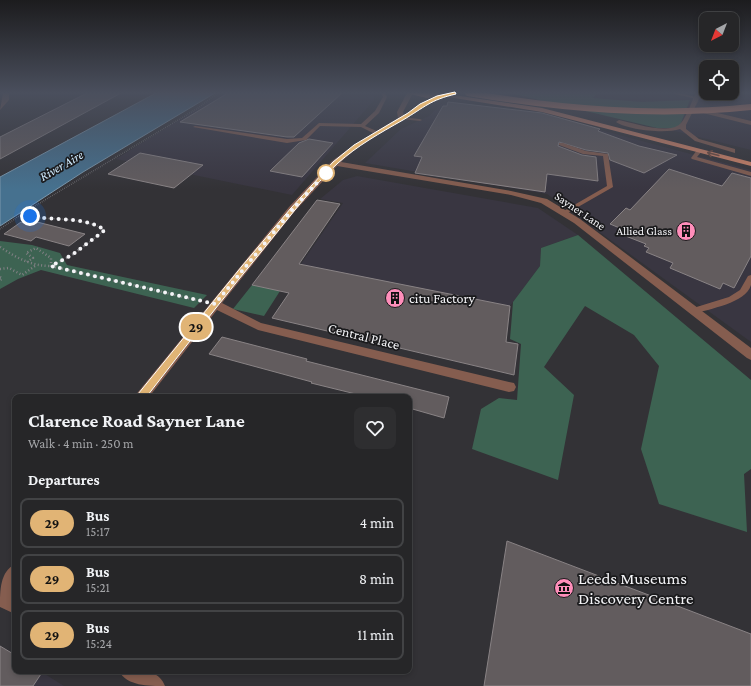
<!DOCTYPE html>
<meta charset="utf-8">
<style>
:root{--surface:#262628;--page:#2e2e30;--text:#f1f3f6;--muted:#a4a5a8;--line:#424345}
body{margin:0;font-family:"Crimson Pro",serif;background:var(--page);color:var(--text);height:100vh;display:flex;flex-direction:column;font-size:15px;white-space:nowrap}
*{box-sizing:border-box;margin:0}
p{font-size:13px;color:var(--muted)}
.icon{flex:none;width:22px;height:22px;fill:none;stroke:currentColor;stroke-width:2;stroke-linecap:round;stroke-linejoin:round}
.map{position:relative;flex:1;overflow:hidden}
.details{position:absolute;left:12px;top:394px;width:400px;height:280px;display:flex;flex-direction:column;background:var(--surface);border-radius:8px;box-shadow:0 2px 6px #0003,0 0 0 1px var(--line)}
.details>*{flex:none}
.badge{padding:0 8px;border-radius:13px;font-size:14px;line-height:26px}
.needle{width:26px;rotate:222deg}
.tools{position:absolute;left:699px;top:12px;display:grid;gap:8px}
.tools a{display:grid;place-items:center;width:40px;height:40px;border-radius:8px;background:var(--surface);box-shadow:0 2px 6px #0003,0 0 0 1px var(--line);font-size:20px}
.you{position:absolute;width:20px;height:20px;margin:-10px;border:3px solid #fff;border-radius:50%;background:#1a73e8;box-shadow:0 0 0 6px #1a73e833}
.map>.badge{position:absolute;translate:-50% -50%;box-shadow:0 0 0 2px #fff}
h2{padding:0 16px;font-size:15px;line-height:36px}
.round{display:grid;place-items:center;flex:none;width:42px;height:42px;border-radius:8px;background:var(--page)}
.overview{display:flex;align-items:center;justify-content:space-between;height:68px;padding:0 16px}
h1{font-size:19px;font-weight:700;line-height:30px}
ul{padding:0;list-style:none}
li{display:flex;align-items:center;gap:12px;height:50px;margin:0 8px 6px;padding:0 8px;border:2px solid var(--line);border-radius:8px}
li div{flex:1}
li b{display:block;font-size:15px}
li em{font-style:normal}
li .badge{min-width:44px;font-weight:700;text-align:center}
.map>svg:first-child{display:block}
</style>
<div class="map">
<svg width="751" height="686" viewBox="0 0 751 686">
<rect width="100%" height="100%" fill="#333236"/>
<path fill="#393641" d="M222,93h153l-1,7 -82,95 -176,-36z
M512,93h239v57l-109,-27z
M455,102l85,12 211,56v172l-204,-148 -182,-31 36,-34 28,-13 12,-12z
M357,176l181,32 40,27 -37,13 -1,18 -30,40 -4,31 -223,-47 60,-87 -23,-4 23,-19z
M0,646l15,9v16h25l24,15h-64z"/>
<path fill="#3d6352" d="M510,93h87l-4,5 49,4 48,-2 -11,28h-22z
M578,235l173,145v89l-7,5 3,58 -88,-28 -18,-55 18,-83 -25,-31 -49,-29 -41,61 30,28 -16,85 -86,-31 9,-40 18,-11 18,2 4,-56 -11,-5 3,-37 27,-36 1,-18z
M0,241l32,4 28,8 7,12 140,30 -13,13 -153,-38 -23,9 -18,10z
M252,285l28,6 -16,25 -31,-7z"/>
<path fill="#46718f" stroke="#7a98ae" d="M156,93h59l-132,79 -83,54v-49z"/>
<path fill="#625c5e" stroke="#898385" d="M87,93h34l-121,66v-22z
M228,93h114l-48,44h-7l-107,-15z
M448,102l94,11 58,16 -2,2 41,15 38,9 -33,18 -34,-13 -2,-7 -22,-3 -27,-8 -1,4 24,9 14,2 2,24 -51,-7 -2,18 -130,-19 7,-16 -8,-1 29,-50h4z
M309,139l24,4 -31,34 -32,-6 29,-28z
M140,153l63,12 -29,23 -66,-14z
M669,169l53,17 10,-13 19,5v78l-17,32 -11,-5 -3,6 -50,-21 3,-5 -27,-11 3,-4 -5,-2 2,-2 -28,-11 4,-4 -12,-5 16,-16 4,2z
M317,200l23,4 -41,60 211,42 -4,36 12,2 -4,31 -242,-57 17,-25 -37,-8z
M29,220l56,14 -16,12 -33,-9 -5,4 -27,-7 17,-12 4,1z
M222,337l85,22 -1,2 143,36 -5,21 -35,-10v-11h-41l-57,-14 1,-1 -103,-28z
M507,541l244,93v52h-267z
M0,646l15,9v16h28l-10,15h-33z"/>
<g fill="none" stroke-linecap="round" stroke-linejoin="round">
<path stroke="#828185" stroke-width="1.5" stroke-dasharray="0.5 1.5" stroke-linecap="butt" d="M30,217c26,3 52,0 75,13l-21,16
M0,229l25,-17 173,-104 20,-15"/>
<path stroke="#828185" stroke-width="2.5" stroke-dasharray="1 2.5" stroke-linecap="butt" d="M0,247c17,11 31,19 51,19l150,35
M27,262l6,-4 -7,-5 10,-5 15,10v8l21,-11 13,-10
M0,269l9,-1 13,7 13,-9
M0,277l2,2 -2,1"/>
<path fill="#855d4f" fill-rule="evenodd" d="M381,93h4l2,4 -8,16 -14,13 14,6v2l-2,1 -16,-8 -41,-1 -14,14 -19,3 -94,-16 2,-1 92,13 15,-1 17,-15 42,1 14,-13 8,-14z
M670,93h10l19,5 -2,1z
M399,117l21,2 2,1 -2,1 -19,-2 -2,-1z
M559,143h4l23,8 22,3 5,33 -49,28 -3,-2 1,-1 45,-26 -4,-30 -20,-2 -24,-9z
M697,150l5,1 -5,6 54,15v4l-59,-17 -1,-1z
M751,275c0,3 0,7 0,10 -5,18 -42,24 -58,29l-3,-1 -1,-2 1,-2 39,-12 11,-7 8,-14z"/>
<path fill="#855d4f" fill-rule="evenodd" d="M3,93h6v7l-9,10z
M407,93h6l-10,19 1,3 32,-20 5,1 -83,51 -17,15 170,29 36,8 33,20 171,129v12l-4,-2 -173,-135 -33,-20 -30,-8 -174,-29 -42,45 -73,92 39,20 248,59 5,1 2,4 -2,4 -5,1 -251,-62 -41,-20 -68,87h-15l155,-190 43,-46 22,-16 44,-27 -1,-6z
M696,93h6l-16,32v4l13,10 36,10v4l-40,-12 -15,-12c-15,5 -52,1 -64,-7l3,-2c14,3 49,15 61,4 6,-5 12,-24 16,-31z
M697,108l54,13v4l-56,-14v-2z
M15,564v24l-3,5 3,2v19l-15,-7c0,-17 0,-35 15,-43z
M119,671c17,0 39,-4 46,15 -17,0 -38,0 -46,-15z"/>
<path fill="#d68567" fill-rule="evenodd" d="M406,93h48l-1,2 89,13 209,54v4l-209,-54 -100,-16 -15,2z"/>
<path stroke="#f69571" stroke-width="6" d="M468,93c94,16 187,24 283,14"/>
</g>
<defs><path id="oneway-shaft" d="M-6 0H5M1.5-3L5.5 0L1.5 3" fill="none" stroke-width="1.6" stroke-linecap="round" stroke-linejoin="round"/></defs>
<use stroke="#6f4a3e" href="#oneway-shaft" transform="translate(713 154) rotate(-165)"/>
<linearGradient id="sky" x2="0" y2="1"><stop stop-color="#1c1c1e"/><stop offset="0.49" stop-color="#4a4f5d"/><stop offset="1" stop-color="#4a4f5d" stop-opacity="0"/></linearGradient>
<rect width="751" height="189" fill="url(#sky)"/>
<path fill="#e1b475" stroke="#fff" d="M455,92l1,2c-26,6 -31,13 -53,26 -23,13 -46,26 -65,43 -25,23 -47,52 -68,78 -43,52 -84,105 -126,159h-6v-6l104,-128 49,-58 42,-46 21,-17 54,-32 12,-9 17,-8z"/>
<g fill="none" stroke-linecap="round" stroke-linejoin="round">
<path stroke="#f4f4f7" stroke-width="4" stroke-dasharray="0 7.2" d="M30,216c24,5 54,0 75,14l-33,25 -21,11 164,38 77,-94 34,-37"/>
</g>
<defs>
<symbol id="building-disc" viewBox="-11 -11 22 22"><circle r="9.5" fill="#ff8eba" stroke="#1a1a1c"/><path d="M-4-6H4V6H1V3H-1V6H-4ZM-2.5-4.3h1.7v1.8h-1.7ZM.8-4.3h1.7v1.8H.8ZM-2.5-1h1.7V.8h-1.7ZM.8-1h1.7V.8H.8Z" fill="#111"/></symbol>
<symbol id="museum-disc" viewBox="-11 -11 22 22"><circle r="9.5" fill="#ff8eba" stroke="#1a1a1c"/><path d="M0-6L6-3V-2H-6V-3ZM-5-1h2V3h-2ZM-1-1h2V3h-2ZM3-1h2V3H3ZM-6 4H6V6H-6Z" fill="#111"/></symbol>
</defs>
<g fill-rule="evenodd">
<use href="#building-disc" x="675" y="220" width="22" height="22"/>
<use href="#building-disc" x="384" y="287" width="22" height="22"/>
<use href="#museum-disc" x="553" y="577" width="22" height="22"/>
</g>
<circle fill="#fff" stroke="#e1b475" stroke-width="2" cx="326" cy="173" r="8"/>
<g text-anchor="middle" stroke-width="3.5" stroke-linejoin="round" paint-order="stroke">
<g font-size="12" fill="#f4f4f7" stroke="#1a1a1c">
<text transform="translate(580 211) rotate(34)" y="4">Sayner Lane</text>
</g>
<g font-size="12" fill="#f4f4f7" stroke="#1a1a1c" text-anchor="end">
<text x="672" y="235">Allied Glass</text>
</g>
<g font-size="13" font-style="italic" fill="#cee9fc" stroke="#1a1a1c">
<text transform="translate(61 165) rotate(-30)" y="5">River Aire</text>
</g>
<g font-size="14" fill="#f4f4f7" stroke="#1a1a1c" text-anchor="start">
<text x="409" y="303">citu Factory</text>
</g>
<g font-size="14" fill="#f4f4f7" stroke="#1a1a1c">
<text transform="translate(364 336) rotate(14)" y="5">Central Place</text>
</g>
<g font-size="17" fill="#f4f4f7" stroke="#1a1a1c" text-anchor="start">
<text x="578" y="584">Leeds Museums<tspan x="578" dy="20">Discovery Centre</tspan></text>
</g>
</g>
</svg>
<div class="tools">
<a><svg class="needle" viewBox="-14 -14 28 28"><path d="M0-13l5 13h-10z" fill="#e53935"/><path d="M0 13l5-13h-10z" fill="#a4a5a8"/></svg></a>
<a><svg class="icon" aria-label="locate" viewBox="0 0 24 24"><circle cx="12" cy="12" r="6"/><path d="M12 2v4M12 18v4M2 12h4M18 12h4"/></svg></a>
</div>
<div class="you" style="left:30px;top:216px"></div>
<b class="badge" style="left:196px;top:327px;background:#e1b475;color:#111">29</b>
<section class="details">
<div class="overview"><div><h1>Clarence Road Sayner Lane</h1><p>Walk · 4 min · 250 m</p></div><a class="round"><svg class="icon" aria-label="heart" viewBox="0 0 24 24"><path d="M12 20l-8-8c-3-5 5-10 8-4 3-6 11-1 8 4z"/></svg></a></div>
<h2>Departures</h2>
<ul>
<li><span class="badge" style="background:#e1b475;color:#111">29</span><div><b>Bus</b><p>15:17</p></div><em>4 min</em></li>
<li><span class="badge" style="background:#e1b475;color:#111">29</span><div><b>Bus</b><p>15:21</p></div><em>8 min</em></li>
<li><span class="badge" style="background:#e1b475;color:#111">29</span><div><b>Bus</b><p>15:24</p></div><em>11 min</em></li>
</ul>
</section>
</div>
